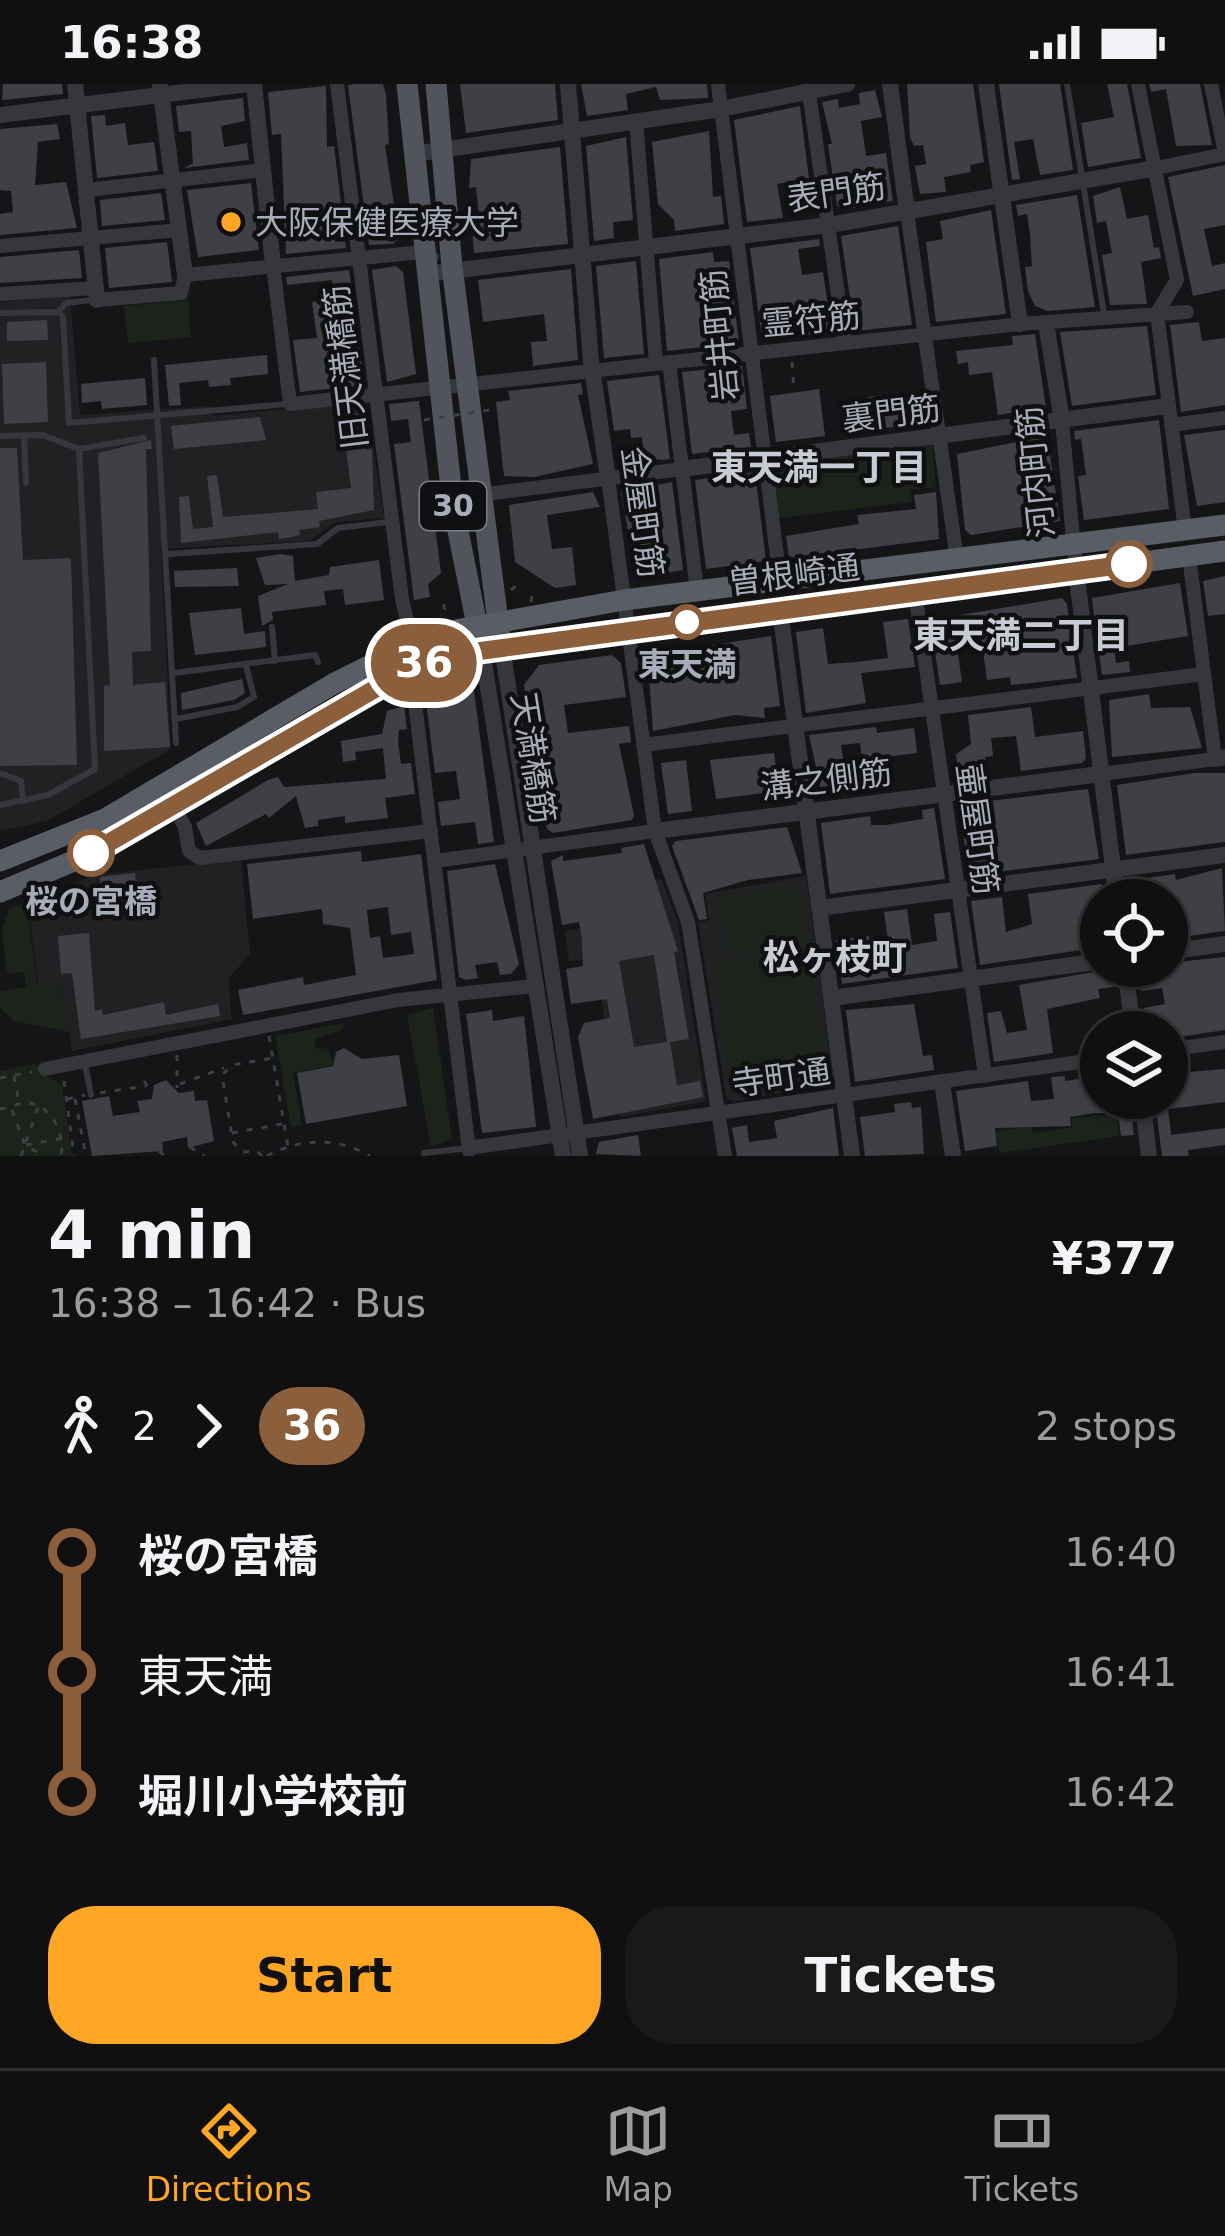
<!DOCTYPE html>
<meta charset="utf-8">
<style>
:root{--surface:#101011;--page:#19191a;--text:#f1f3f6;--muted:#9c9d9f;--line:#303031;--accent:#ffa625}
body{margin:0;font-family:"DejaVu Sans","Noto Sans JP",sans-serif;background:var(--page);color:var(--text);height:100vh;display:flex;flex-direction:column;font-size:45px;white-space:nowrap}
*{box-sizing:border-box;margin:0}
p{font-size:39px;color:var(--muted)}
.icon{flex:none;width:66px;height:66px;fill:none;stroke:currentColor;stroke-width:2;stroke-linecap:round;stroke-linejoin:round}
.map{position:relative;height:1072px;overflow:hidden}
.sheet{display:flex;flex-direction:column;background:var(--surface);flex:1}
.sheet>*{flex:none}
.badge{padding:0 24px;border-radius:39px;font-size:42px;line-height:78px}
.fabs{position:absolute;left:1080px;top:795px;display:grid;gap:24px}
.fabs a{display:grid;place-items:center;width:108px;height:108px;border-radius:50%;background:var(--surface);box-shadow:0 3px 9px #0004,0 0 0 3px var(--line);font-size:60px}
.map>.badge{position:absolute;translate:-50% -50%;box-shadow:0 0 0 6px #fff}
.legs{display:flex;align-items:center;gap:18px;height:132px;padding:0 48px;font-size:39px}
.legs p{margin-inline-start:auto}
.overview{display:flex;align-items:center;justify-content:space-between;height:204px;padding:0 48px}
h1{font-size:66px;font-weight:700;line-height:90px}
.button{display:flex;gap:24px;margin-top:auto;padding:24px 48px}
.button a{flex:1;height:138px;border-radius:48px;background:var(--accent);color:#111;font-size:48px;font-weight:700;line-height:138px;text-align:center}
.button a+a{background:var(--page);color:var(--text)}
ul{padding:0 48px;list-style:none}
li{display:flex;align-items:center;gap:42px;height:120px;font-size:45px}
li i{display:grid;place-items:center;width:18px;height:100%;margin:0 15px;background:currentColor}
li i::after{content:'';width:30px;height:30px;margin:-15px;border:9px solid;border-radius:50%;background:var(--surface)}
li p{margin-inline-start:auto}
li:first-child i{background:linear-gradient(#0000 50%,currentColor 0)}
li:last-child i{background:linear-gradient(currentColor 50%,#0000 0)}
.status{display:flex;justify-content:space-between;align-items:center;height:84px;padding:0 60px;background:var(--surface);direction:ltr}
.status svg{height:33px;fill:currentColor}
.dock{display:flex;justify-content:space-around;align-items:center;height:168px;border-top:3px solid var(--line);background:var(--surface);font-size:33px;color:var(--muted)}
.dock a{display:grid;justify-items:center;gap:6px}
.dock .selected{color:var(--accent)}
.map>svg:first-child{display:block}
</style>
<div class="status"><b>16:38</b><svg viewBox="0 0 49 12"><path d="M0 12V9h3v3zM5 12V6h3v6zM10 12V3h3v9zM15 12V0h3v12zM26 1h20v11H26zM47 4h2v5h-2z"/></svg></div>
<div class="map">
<svg width="1225" height="1072" viewBox="0 0 1225 1072">
<rect width="100%" height="100%" fill="#151517"/>
<path fill="#212124" d="M70,212l10,119 131,-9 2,10 153,-15 18,117 -48,4 -27,19 -148,8 10,200 -124,72 -47,10v-529z
M241,775l9,95 -22,25 4,40 -160,32 -10,-69 -24,2 -10,-82 67,-27z
M806,792l28,206 -101,20 -7,-6 -28,-173 11,-3 -4,-26z
M662,795l16,44 28,178 -86,16 -25,-159 -26,3 -4,-30 45,-8 -5,-39z"/>
<path fill="#1b231b" d="M188,216l3,37 -63,6 -4,-37z
M932,361l4,42 -25,3 1,12 -133,16 -8,-56z
M800,802l8,58 -78,10 -8,-57z
M27,819l10,81 25,-2 7,50 -55,-11 -14,-14v-16l26,-4 -2,-15 -17,2 -5,-43 7,-23z
M809,863l19,133 -96,15 -19,-133z
M433,924l19,131 -21,8 -24,-132z
M345,939l-3,7 -28,9 2,10 11,-1 7,17 -41,8 9,52 -11,2 -16,-91z
M44,978l3,14 15,8 10,72h-72v-85z
M1117,1031l3,21 -120,17 -4,-22 35,-5 2,7 39,-6 -1,-9z"/>
<path fill="#3f4045" fill-rule="evenodd" d="M3,0h59l1,10 -61,6z
M353,0h30l3,11 3,49 -4,1 14,93 -6,6 -24,1 -21,-160z
M460,0h95l3,36 -92,13z
M581,0h126l1,14 -48,2 -4,-13 -30,7 2,16 -41,6z
M907,0h66l11,78 -14,3 1,7 -27,5 2,15 -26,2 -5,-28 11,-2 -3,-19 -9,1 -4,-9z
M999,0h61l13,86 -33,5 -7,-36 -19,3 6,37 -8,1z
M1107,0h20l14,74 -53,9 -7,-44 33,-6z
M1149,0h51l12,61 -36,1 -10,-57 -15,3z
M326,2l1,61 7,-1 9,73 -10,1 2,22 10,-1 1,7 -60,6 -5,-120 -9,1 -4,-43z
M875,6l7,27 -21,4 5,35 20,-3 7,48 -51,9 -5,-5 -9,-61h4l-10,-42 16,-3 1,9 21,-4 -1,-11z
M243,14l2,23 -24,5 3,21 23,-4 2,17 -65,8 9,-5 -2,-32 -12,1 -3,-26z
M800,22l9,73 -32,5 6,34 -36,4 -13,-102z
M105,31l1,11 19,-3 3,22 26,-3 4,29 -61,7 -6,-62z
M57,40l3,15 -22,3 -3,43 31,-3 11,46 -77,7v-21l13,-2 -2,-21 -11,-1v-61z
M709,47l4,66 8,-1 3,28 -49,7 -1,-11 -16,-16 -6,-62z
M626,53l7,83 -20,2 1,16 -20,3 -8,-95z
M560,63l8,97 -94,9 -2,-27 8,-1 -4,-38 -7,1 2,-29z
M1225,81v60l-21,4 8,37 13,-3v26l-32,7 -25,-119z
M251,99l8,67 -61,7 -11,-67z
M1120,103l7,32 21,-4 6,33 5,-1 2,11 -20,4 6,42 -37,1 -8,-50 10,-2 -6,-32 -9,2 -4,-27z
M161,109l4,27 -63,6 -2,-26z
M1077,111l18,112 -47,4 -13,-5 -7,-15 -3,-24 7,-1 -2,-32 -3,-20 -9,2 -2,-11z
M991,126l15,104 -70,8 -10,-80 17,-3 -3,-18z
M898,142l14,99 -57,6 -14,-95z
M819,155l1,7 -22,3 4,26 21,-3 9,61 -70,6 -12,-91z
M167,158l5,40 -63,6 -4,-40z
M79,166l3,28 -82,5v-26z
M713,168l1,10 15,-1 10,82 -72,8 -8,-92z
M636,177l8,93 -40,4 -8,-92z
M396,182l7,6 13,102 -29,8 -15,-112z
M571,185l7,91 -45,6 -2,-24 16,-1 -3,-27 -61,8 -5,-42z
M349,186l15,115 -64,7 -7,-52 24,-2 -5,-36 23,-4 -3,-18 -45,5 -1,-8z
M47,236l1,20 -41,1v-19z
M1199,238l3,19 23,-3v67l-44,7 -11,-87z
M1147,242l9,69 -84,11 -12,-74z
M1035,250l11,74 -48,7 -6,-43 -23,3 -1,-13 -10,2 -2,-13 57,-6 -1,-9z
M267,271l1,19 -38,4 1,7 -22,2 -1,-7 -29,3 2,22 -12,1 -4,-41z
M46,278l2,60 -44,2 -2,-60z
M742,282l5,43 -16,2 3,24 15,-2 2,14 -59,7 -10,-82z
M659,291l11,84 -8,1 -18,-2 -2,-21 -11,1 -1,-9 -16,2 -7,-50z
M145,294l2,27 -45,4 -1,-8 -19,2 -1,-19z
M581,299l2,11 -5,1 15,69 -59,13 -30,-1 -8,-74 14,-2 -2,-9z
M819,305l6,47 -49,6 -6,-46z
M882,311l1,7 32,-4 4,27 -47,4 -4,-32z
M419,317l22,172 -13,11 2,13 -16,3 -20,-156 17,-2 -3,-23 -17,2 -2,-17z
M361,329l6,37 5,-1 2,61 -55,11 1,6 -21,3 1,5 -13,3 -8,1 -1,-7 -97,11 -2,-46 10,-1 4,33 20,-2 -6,-51 10,-1 6,42 95,-8 -2,-17 35,-4 -9,-72z
M260,333l6,23 -92,9 -3,-23z
M1159,336l10,89 -85,11 -6,-44 8,-1 -5,-36 -6,1 -1,-9z
M1225,346v72l-28,4 -13,-71z
M1047,352l13,85 -89,14 -6,-5 -8,-76z
M151,356l1,9h-6l5,202 -19,1 1,33 32,-3 5,65 -66,4v-65l6,-1 -12,-232z
M0,364h17l6,112 48,-2 6,207 -77,1z
M755,388l11,89 -60,8 -11,-89z
M672,398l11,88 -46,8 -16,-86z
M593,408l7,15 -53,8 5,34 20,-2 4,38 -21,3 -40,-26 -6,-57z
M936,408l3,47 -150,19 -3,-22 73,-12 -2,-9 59,-6 -2,-14z
M280,470l13,2 2,25 34,-6 1,-8 49,-7 5,40 -39,5 -2,-16 -19,2 2,14 -54,7 1,8 -11,6 -4,-30 30,-12 -23,1 -9,-27z
M237,484l2,18 -64,1 -1,-16z
M1225,492v38l-17,2 -5,-35z
M1180,499l8,53 -74,12 2,15 13,-2 1,11 -28,3 -10,-77z
M1062,514l5,6 10,74 -66,7 -1,-8 -23,3 -6,-44 -25,4 6,42 -22,3 -10,-65z
M241,524l3,26 21,-3 1,16 -71,8 -6,-42z
M908,535l7,48 -54,6 5,30 -60,10 -10,-81 27,-4 5,36 28,-2 32,-4 -5,-36z
M771,552l9,70 -16,2 1,10 -30,-3 -82,16 -5,-69 9,-2 -1,-6z
M612,571l9,8 5,34 -62,8 4,28 61,-7 2,16 -12,2 15,71 -2,5 -79,13 -6,-4 -23,-144 15,-20z
M453,590l21,17 20,151 -16,2 -3,-22 -34,4 -3,-24 22,-3 -4,-28 -21,2 -11,-87z
M242,595l3,14 -11,7 -52,10 -1,-17z
M1149,610l2,14 39,-1 12,41 -90,9 -3,-57z
M404,622l3,23 -8,1 -1,12 3,22 10,-1 4,31 -30,4 3,20 -43,5v-7l-27,4v6l-13,2 -9,-32 -27,22 -3,-4 -60,32 -10,-23 72,-43 10,-3 6,10 102,-8 -3,-31 -28,4 1,8 -13,2 -2,-21 41,-7 5,-23z
M1031,623l4,30 48,-6 3,27 -4,5 -61,8 -5,-35 -25,2 2,18 -8,1 2,19 -28,3 -3,-25 15,-10 -3,-29z
M876,643l1,6 37,-5 3,25 -55,7 -2,-17 -19,2 3,20 17,-2 4,28 -47,6 2,-12 -11,-50z
M774,669l5,38 -63,8 -6,-39z
M686,676l6,51 -24,3 -7,-51z
M1194,689h31v69l-99,13 -9,-70z
M1088,705l11,70 -128,16 -14,-70z
M934,724l11,71 -115,15 -9,-71 49,-7 1,9h15l37,-6 -1,-9z
M787,743l15,46 -54,7 -45,13 4,26 -8,1 -27,-74 4,-5z
M644,760l34,107 -4,1 15,87 -19,3 7,43 23,-4 3,16 -110,22 -15,-82 6,-14 26,-5 -3,-19 -36,5 -5,-35 17,-3 -1,-26 -3,-18 -17,3 -11,-64 12,-6v6l59,-8 -1,-5zM654,871l13,87 -33,5 -15,-86z
M361,767l1,11 59,-8 16,126 -194,35 -5,-25 65,-13 1,8 52,-10 -6,-47 -27,-4 -1,-15 -69,10 -6,-55zM388,823l3,28 20,-3 3,22 -31,4 -3,-22 -10,2 -3,-28z
M495,780l24,100 -8,10 -11,1 -3,-13 -22,3 3,13 -12,2 -7,-3 -12,-106z
M1222,784l3,63 -58,8v-39h-36l-3,-19 47,-7 1,6z
M135,789l3,31 -35,3 -3,-30z
M1102,800l-1,63 -121,18 -9,-64 31,-4 4,35 26,-8 -4,-30z
M907,825l5,36 25,-4 -3,-27 16,-2 8,56 -116,16 -6,-44 33,-4 1,14 19,-3 -5,-35z
M89,849l6,78 7,-2 1,6 61,-13 2,13 52,-11 2,12 -139,23 -9,-66 -11,1 -3,-38z
M1225,873v73l-46,7v-5h-33l-2,-24 21,-4 -3,-16 -21,3 -3,-25z
M1111,885l2,18 -15,2 2,9 -53,11 6,44 -59,9 -7,-49 14,-2 6,22 20,-3 -8,-45z
M914,920l9,52 9,-1 2,15 -79,12 -9,-72z
M492,926l1,11 31,-5 12,111 -54,6 -16,-119z
M344,964l18,11 37,-4 8,51 -101,18 -9,-51 36,-7 3,-14z
M1188,974l1,14 36,-3v33l-57,7 3,26 54,-7v17l-37,5 1,6h-27l-7,-55 12,-1 4,-39z
M1065,992v5l21,-3 1,9 14,1v10h28l5,37 -13,1 -3,-23h-24l-24,4 1,9 -76,2 2,18 -32,5 -9,-60 72,-10 3,20 23,-2 -3,-22z
M166,996l13,13 15,-2 1,10 12,-1 7,41 -26,7 -1,-11 -25,5 1,9 -71,5 -10,-55 27,-5 4,20 27,-4 -3,-11 15,-2 2,-14z
M911,1018l1,6 9,-1 3,47 -59,2 -5,-39 35,-5 -1,-8z
M833,1024l6,48h-102l-5,-28 15,-3 2,17 28,-4 -3,-17z
M638,1051l3,21 -45,-2 3,-12z"/>
<g fill="none" stroke-linecap="round" stroke-linejoin="round">
<path stroke="#3c3f44" stroke-width="3" stroke-dasharray="6 9" stroke-linecap="butt" d="M792,278l2,29
M511,506l10,-8
M531,518l2,-11
M444,520l1,12
M269,952l19,111
M177,971v33
M14,992l5,26
M0,994l32,-6
M64,997l10,75
M144,997l8,11
M180,1000l44,-16
M100,1009l46,-7
M67,1015l18,-4
M75,1015l11,57
M0,1025c9,-1 17,-6 27,-6 26,2 38,32 34,53
M12,1026l13,35 19,11
M232,1049l50,-9
M26,1061l44,-8
M190,1063l14,9
M159,1067l6,5
M21,1072l17,-48
M262,1072l-5,-5 -14,1 -10,-10 -11,-67 10,-10 41,-7
M267,1072c33,-18 71,-19 103,0"/>
<path stroke="#36373d" stroke-width="6" d="M1067,0l37,230
M58,228l5,5 6,106 218,-19
M0,229l58,-1 8,-9 26,-3
M154,276l22,383
M24,351l2,48
M0,352l43,-1 36,14 65,-11
M169,470l148,-10 21,-16 50,-6
M272,543l3,34
M174,589l141,-18 3,7
M176,635l61,-12 17,-10 -8,-32
M0,689l21,8 2,20
M0,721l48,-10 47,-26 -16,-320
M85,979l6,32
M424,1069l44,-5"/>
<path stroke="#36373d" stroke-width="14" d="M337,0l65,515 10,43
M718,0l62,496
M1138,0l39,196 -20,33 28,217
M1211,0l14,70
M808,2l37,257
M636,37l20,242
M1156,84l69,-14
M87,106l177,-20
M907,128l50,347
M0,162l180,-16
M273,181l17,139 730,-80 167,-12
M0,210l96,-6
M97,216l84,-7 4,-18 238,-23 9,5
M669,278l28,229
M1062,337l14,149
M1171,341l54,-7
M608,394l47,353 33,91 37,234
M479,411l203,-26
M915,508l70,484
M406,588l7,14 56,465
M643,661l560,-71
M1101,690l114,-15 -26,-203
M173,721l12,22 4,24 11,7 231,-27
M435,777l220,-30
M1167,966l58,-8
M45,985l353,-69 137,-14
M468,1064l633,-89"/>
<path stroke="#36373d" stroke-width="16" d="M75,0l22,216
M254,0l19,181
M568,0l23,277 17,117
M890,0l17,128
M986,0l34,240
M160,2l25,189
M0,31l248,-31
M414,70l307,-45 126,-25
M426,190l403,-49 327,-57
M1046,239l16,98
M682,385l486,-63
M1076,486l41,330
M780,526l72,546
M502,563l78,509
M482,566l81,506
M1215,675l10,-2
M655,747l446,-57
M819,824l406,-53
M1167,868l58,-8
M1125,882l8,66
M832,914l269,-37
M942,998l11,74
M1142,1014l7,58"/>
<path stroke="#51545c" stroke-width="21" d="M407,0l46,422 29,144
M436,0l16,183 48,370"/>
<path stroke="#595d65" stroke-width="21" d="M0,777l105,-42 228,-135 100,-50 191,-34 601,-75
M0,808l83,-35 323,-185 44,-17 775,-104"/>
<path stroke="#3c3f44" stroke-width="3" stroke-dasharray="6 9" stroke-linecap="butt" d="M424,336l65,-10"/>
</g>
<g fill="none" stroke-linecap="round" stroke-linejoin="round">
<defs>
<path id="line-1" d="M91,769l315,-182 44,-16 679,-91"/>
</defs>
<use href="#line-1" stroke="#fff" stroke-width="27"/>
<use href="#line-1" stroke="#8b5e3c" stroke-width="18"/>
</g>
<circle fill="#ffa625" stroke="#101012" stroke-width="4.5" cx="231" cy="138" r="12"/>
<g fill="#fff" stroke="#8b5e3c" stroke-width="6">
<circle cx="1129" cy="480" r="21"/>
<circle cx="687" cy="538" r="15"/>
<circle cx="91" cy="769" r="21"/>
</g>
<g text-anchor="middle" stroke-width="9" stroke-linejoin="round" paint-order="stroke">
<rect fill="#101012" stroke="#797e87" stroke-width="3" x="420" y="398" width="66" height="48" rx="9"/>
<g font-size="30" font-weight="bold" fill="#a6adb9">
<text x="453" y="432">30</text>
</g>
<g font-size="33" fill="#a6adb9" stroke="#101012">
<text transform="translate(836 108) rotate(-8)" y="12">表門筋</text>
<text transform="translate(811 235) rotate(-5)" y="12">霊符筋</text>
<text transform="translate(719 251) rotate(-96)" y="12">岩井町筋</text>
<text transform="translate(345 283) rotate(-97)" y="12">旧天満橋筋</text>
<text transform="translate(891 329) rotate(-7)" y="12">裏門筋</text>
<text transform="translate(1035 388) rotate(-96)" y="12">河内町筋</text>
<text transform="translate(643 428) rotate(82)" y="12">金屋町筋</text>
<text transform="translate(794 490) rotate(-7)" y="12">曽根崎通</text>
<text transform="translate(534 674) rotate(81)" y="12">天満橋筋</text>
<text transform="translate(826 695) rotate(-7)" y="12">溝之側筋</text>
<text transform="translate(978 745) rotate(82)" y="12">壷屋町筋</text>
<text transform="translate(781 993) rotate(-8)" y="12">寺町通</text>
</g>
<g font-size="33" fill="#a6adb9" stroke="#101012" text-anchor="start">
<text x="255" y="150">大阪保健医療大学</text>
</g>
<g font-size="33" font-weight="bold" fill="#a6adb9" stroke="#101012">
<text x="687" y="592">東天満</text>
<text x="91" y="829">桜の宮橋</text>
</g>
<g font-size="36" font-weight="bold" fill="#c7ccd4" stroke="#101012">
<text x="819" y="396">東天満一丁目</text>
<text x="1021" y="564">東天満二丁目</text>
<text x="835" y="886">松ヶ枝町</text>
</g>
</g>
</svg>
<div class="fabs">
<a><svg class="icon" aria-label="locate" viewBox="0 0 24 24"><circle cx="12" cy="12" r="6"/><path d="M12 2v4M12 18v4M2 12h4M18 12h4"/></svg></a>
<a><svg class="icon" aria-label="layers" viewBox="0 0 24 24"><path d="M12 4l9 5-9 5-9-5zM3 14l9 5 9-5"/></svg></a>
</div>
<b class="badge" style="left:424px;top:579px;background:#8b5e3c;color:#fff">36</b>
</div>
<section class="sheet">
<div class="overview"><div><h1>4 min</h1><p>16:38 – 16:42 · Bus</p></div><b>¥377</b></div>
<div class="legs"><svg class="icon" aria-label="walk" viewBox="0 0 24 24"><circle cx="13" cy="4" r="2"/><path d="M13 8l-2 6 4 7M11 14l-3 7M7 12l3-4h3l4 4"/></svg>2<svg class="icon" aria-label="forward" viewBox="0 0 24 24"><path d="M9 5l7 7-7 7"/></svg><b class="badge" style="background:#8b5e3c;color:#fff">36</b><p>2 stops</p></div>
<ul>
<li><i style="color:#8b5e3c"></i><b>桜の宮橋</b><p>16:40</p></li>
<li><i style="color:#8b5e3c"></i><span>東天満</span><p>16:41</p></li>
<li><i style="color:#8b5e3c"></i><b>堀川小学校前</b><p>16:42</p></li>
</ul>
<div class="button"><a>Start</a><a>Tickets</a></div>
</section>
<nav class="dock">
<a class="selected"><svg class="icon" aria-label="directions" viewBox="0 0 24 24"><path d="M12 3l9 9-9 9-9-9zM9 14v-3h6M13 9l2 2-2 2"/></svg>Directions</a>
<a><svg class="icon" aria-label="map" viewBox="0 0 24 24"><path d="M3 6l6-2 6 2 6-2v14l-6 2-6-2-6 2zM9 4v14M15 6v14"/></svg>Map</a>
<a><svg class="icon" aria-label="tickets" viewBox="0 0 24 24"><path d="M3 7h18v10H3zM15 7v10"/></svg>Tickets</a>
</nav>
